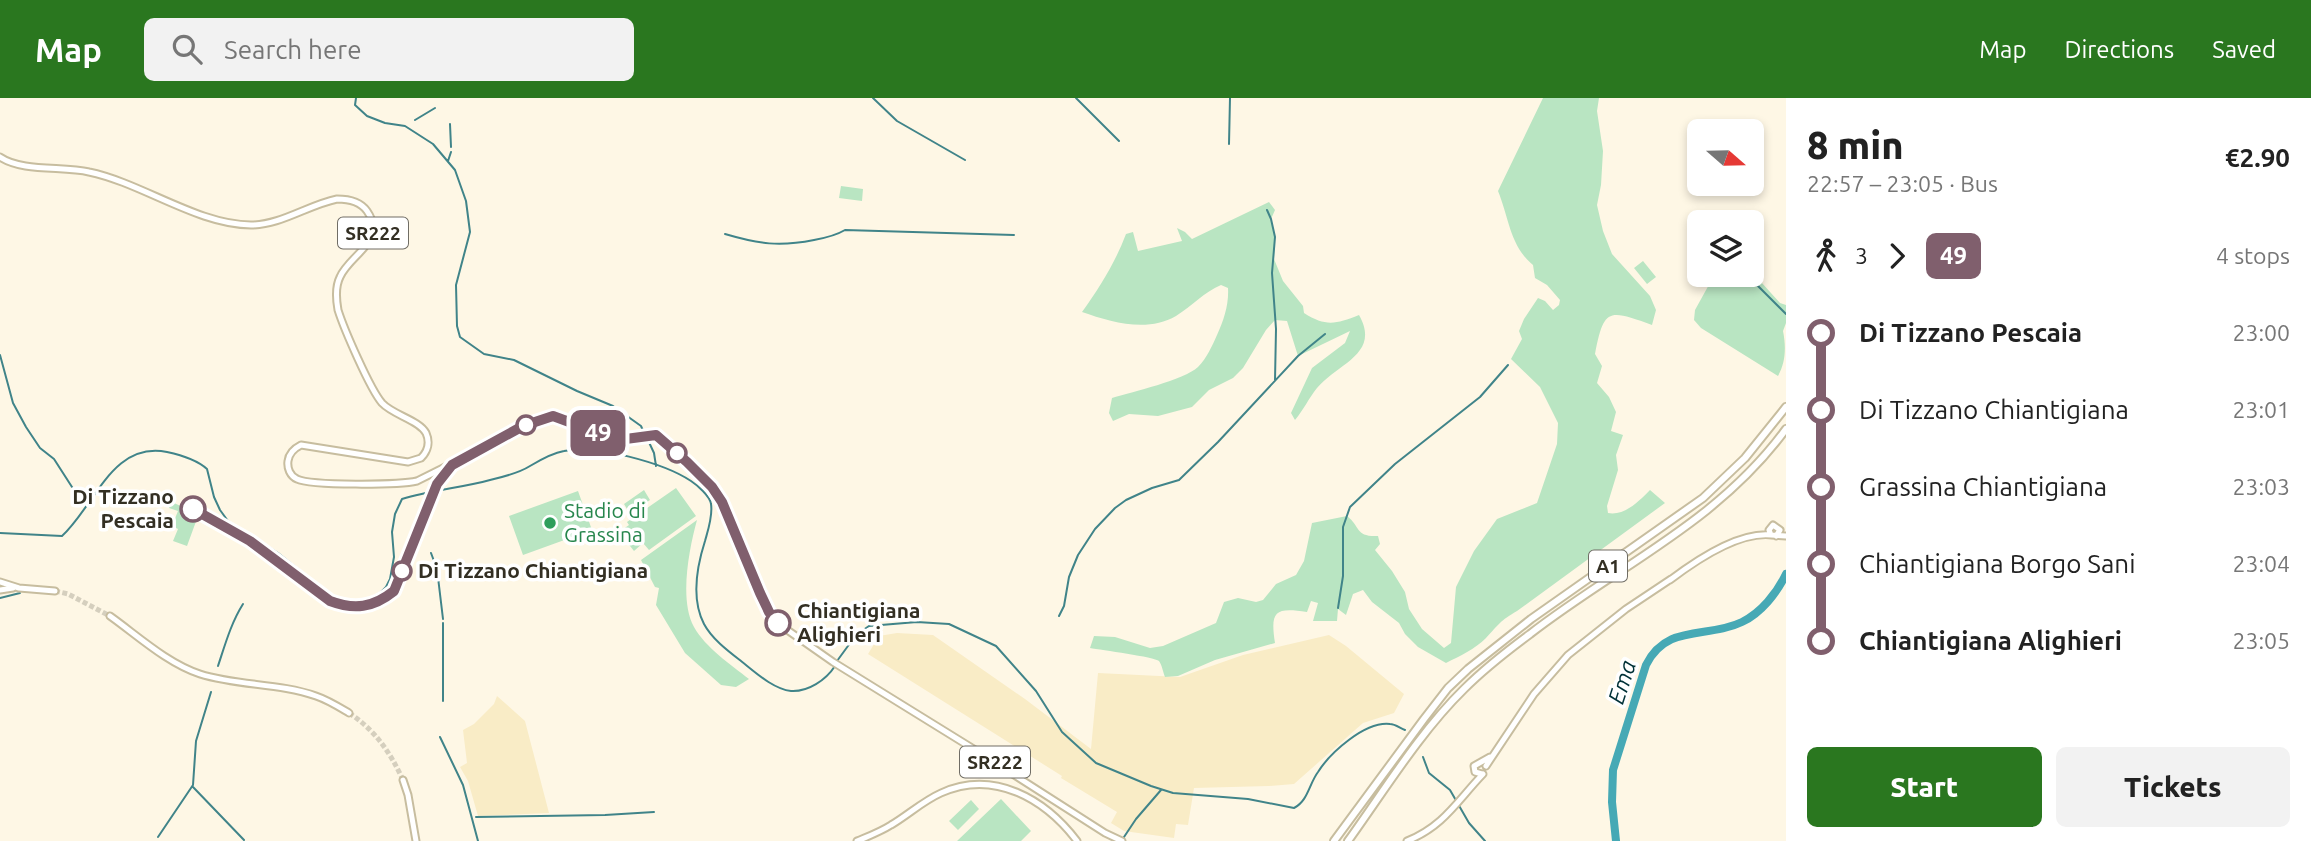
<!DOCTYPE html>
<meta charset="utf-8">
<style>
:root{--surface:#fff;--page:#f2f2f2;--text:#222;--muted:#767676;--accent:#2a771f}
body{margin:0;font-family:Ubuntu,sans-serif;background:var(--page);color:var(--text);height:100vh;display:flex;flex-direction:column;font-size:26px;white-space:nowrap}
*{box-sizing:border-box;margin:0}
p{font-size:23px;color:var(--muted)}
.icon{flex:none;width:38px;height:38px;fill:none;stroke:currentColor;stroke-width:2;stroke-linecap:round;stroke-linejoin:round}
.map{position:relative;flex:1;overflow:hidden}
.panel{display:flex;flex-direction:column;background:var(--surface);width:525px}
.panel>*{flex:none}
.badge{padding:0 14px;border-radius:10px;font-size:24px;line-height:46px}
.needle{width:46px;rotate:110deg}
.controls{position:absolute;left:1687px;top:21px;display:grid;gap:14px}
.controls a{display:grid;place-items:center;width:77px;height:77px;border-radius:10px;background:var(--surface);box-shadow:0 4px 10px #0003;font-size:35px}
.map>.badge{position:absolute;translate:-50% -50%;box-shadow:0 0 0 4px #fff}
.legs{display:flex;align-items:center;gap:10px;height:77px;padding:0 21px;font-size:23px}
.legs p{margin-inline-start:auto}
.headline{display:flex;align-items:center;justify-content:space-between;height:119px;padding:0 21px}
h1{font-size:38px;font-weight:800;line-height:52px}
.button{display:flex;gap:14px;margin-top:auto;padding:14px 21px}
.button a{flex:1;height:80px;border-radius:10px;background:var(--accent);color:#fff;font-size:28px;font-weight:800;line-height:80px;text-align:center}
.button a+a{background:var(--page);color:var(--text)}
ul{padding:0 21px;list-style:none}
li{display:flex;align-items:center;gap:24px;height:77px;font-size:26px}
li i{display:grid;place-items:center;width:10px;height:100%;margin:0 9px;background:currentColor}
li i::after{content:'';width:18px;height:18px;margin:-9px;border:5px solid;border-radius:50%;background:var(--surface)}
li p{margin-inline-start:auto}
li:first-child i{background:linear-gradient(#0000 50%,currentColor 0)}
li:last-child i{background:linear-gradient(currentColor 50%,#0000 0)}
header{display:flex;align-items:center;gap:42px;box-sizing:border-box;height:98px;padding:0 35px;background:var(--accent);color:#fff}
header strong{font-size:33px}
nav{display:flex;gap:38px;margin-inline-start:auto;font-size:24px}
.search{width:490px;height:63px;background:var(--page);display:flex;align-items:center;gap:18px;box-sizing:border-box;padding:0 24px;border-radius:10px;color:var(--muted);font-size:26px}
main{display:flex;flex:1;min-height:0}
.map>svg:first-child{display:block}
</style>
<header>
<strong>Map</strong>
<div class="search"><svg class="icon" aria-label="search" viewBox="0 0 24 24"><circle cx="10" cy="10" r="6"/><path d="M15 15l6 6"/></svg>Search here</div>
<nav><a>Map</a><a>Directions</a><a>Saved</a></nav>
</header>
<main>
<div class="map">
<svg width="1786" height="743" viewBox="0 0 1786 743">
<rect width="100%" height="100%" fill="#fef7e5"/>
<path fill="#f9ecc6" d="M897,535l36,2 92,64 66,50 7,-76 82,4 63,-22 86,-20 17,11 58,48 -10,19 -31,10 -69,61 -25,2 -75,2 -6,37 -12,-1 -2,14 -50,-7 -13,-8 6,-11 -56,-34 1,-2 -194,-122 11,-18z
M497,598l28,25 24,92 -71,3 -10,-35 -8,-14 7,-4 -4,-33 11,-6 20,-20z"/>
<path fill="#b9e5c2" d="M1543,0h56l-2,13 6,40 -2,34 -4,20 6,26 9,23 38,42 6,14 -4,15c-44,-16 -48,-17 -57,29l7,12 -5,17 12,14 7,15 -5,19 12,4 -7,20 2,15 -11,36 1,7c17,3 31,-12 42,-23l15,13 -148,108c-17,10 -18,13 -31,27 -11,11 -26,18 -40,25l-28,-16 -13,-13 -6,-11 -27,-21 -9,-12 -10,4 -7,21 -8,-6 -1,12h-24l5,-18 -7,-2 -4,11c-32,-5 -37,-1 -32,31l-60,17 -37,16 -13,1c-2,-5 -3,-12 -6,-16 -4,-4 -58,-11 -69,-13l4,-12 21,1 35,11 13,-2 53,-23 8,-21 14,-4 18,4 7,-2 13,-16 20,-9 8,-14 8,-38 35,-7c14,11 8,21 31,20l2,8 -5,6 17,21 13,21 4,17 13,20 22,19 7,-5 5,-56 18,-36 23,-32 40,-16 20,-59 1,-21 -18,-36 -29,-28 11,-20 -3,-8 5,-12 14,-21 7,3 8,9 6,-5 1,-5 -13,-15 -12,-7 -2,-13c-23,-19 -24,-47 -35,-74z
M841,88l22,3 -1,12 -23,-3z
M1269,104l6,8 -4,9 4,18 -1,22 9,22 20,25 1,7c22,14 32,11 55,2 22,39 -21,48 -42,73 -8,10 -13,21 -22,32l-4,-7 21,-45 33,-25 5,-12 -52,25 -11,-35 -12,-1 -9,10 -23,38 -10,10 -24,12 -17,17 -34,9 -29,-2 -16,7 -4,-8 3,-15c20,-6 72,-18 86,-31 9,-9 14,-21 19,-32 7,-15 12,-31 11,-47l-7,-3c-17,7 -29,21 -45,31 -29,17 -65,6 -94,-4 18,-25 33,-49 44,-78l7,-2 5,19 44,-10 -5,-13 8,4 7,7z
M1643,163l13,16 -9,7 -13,-16z
M1752,174l28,31 6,2v18l-3,8c3,15 3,31 -5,45l-77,-48 -7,-8 1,-10 16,-29 -6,-6h47z
M676,390l20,28 -47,34 -6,-7 -9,8 -15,-19 10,-7 -2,-3z
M644,392l6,10 -20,14 -6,-10z
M578,393l14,39 -69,25 -14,-39z
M171,405h3l22,10v2l2,1 -11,30 -14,-5 5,-12 -6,-3 6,-15 -9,-3z
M697,422c-8,29 -18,80 -3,107 12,21 36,37 55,52l-13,8 -15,-2 -36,-32 -29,-48 3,-17 -4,-1 -14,-27z
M1001,701l30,32 -10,10h-64z
M971,702l8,9 -21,21 -9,-9z"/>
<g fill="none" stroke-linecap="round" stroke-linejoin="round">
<path stroke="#408489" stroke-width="2" d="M356,0l-1,7 12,11 18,7 20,3 28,18 22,26 11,31 4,31 -14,53 1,41 3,11 24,17 30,6 63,31 36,15 28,20 3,7
M873,0l24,23 68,39
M1076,0l43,43
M415,22l20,-12
M450,26l1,23
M1229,46l1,-46
M448,63l3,-9
M1267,112l4,9 4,18 -3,36 4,56 -1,51
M725,136c34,10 54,13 89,6 11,-2 21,-4 31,-10l169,5
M1747,177l39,39
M0,257l13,48 13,24 14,21 14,11 27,42
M647,340l7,15 2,13
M0,435l62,3c33,-30 50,-95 105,-84 14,3 29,7 40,17l7,28 6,13 8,11 50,32 54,43 13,5 19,1 17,-10 5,-5 4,-8 4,-22 -2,-25 3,-18 7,-15c29,-9 59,-11 88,-19 13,-3 29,-7 40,-14 10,-6 22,-13 34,-15 31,-7 100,12 127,30 6,4 19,15 20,23 2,12 -3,26 -6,37 -8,25 -14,58 -1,83 8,15 24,27 37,37 14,11 32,28 50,30 17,1 35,-11 44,-25
M431,455l6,16 6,50
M0,500l20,-5
M1338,510l5,-32v-49l7,-20 45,-43 85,-67 28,-32
M1059,518l5,-10 5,-29 9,-22 17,-26 20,-21 11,-8 26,-12 27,-8 39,-38 80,-86 27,-22
M443,525v78
M837,563l19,-26 13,-9 48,-4 32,2 47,22 40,45 26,41 34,31 55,23 22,7 75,6 46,9c14,-7 15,-24 24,-36 12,-19 47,-51 72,-48 5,0 10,4 15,6
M218,568c7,-21 13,-43 25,-62
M440,639l23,48 15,56
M1423,659l6,16 21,17 19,33 16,18
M193,689l51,53
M476,719l129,-2 49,-3
M158,739l35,-52 3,-44 15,-49
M1122,742l14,-21 25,-29"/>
<path stroke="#46a9b5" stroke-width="8" d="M1616,743l-4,-39 1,-32 33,-105c21,-42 61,-26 96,-43 19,-9 35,-29 44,-48"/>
<path stroke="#d5cfbe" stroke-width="5" stroke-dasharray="5 2.5" stroke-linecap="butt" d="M55,493l13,3 42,22
M349,615c26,17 41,39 54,67"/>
<defs>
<path id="secondary" d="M0,484l19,6 36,3
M0,492l13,-2
M110,518c28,20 57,47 90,58 38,12 79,9 116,22 12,4 23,11 33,17
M403,682l5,15 8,46
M857,743c12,-5 23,-9 34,-16 17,-10 32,-24 50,-32 53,-24 104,6 136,48"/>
<path id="primary" d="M0,59c22,15 63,9 89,15 53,11 109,53 162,53 30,0 57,-20 86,-26 12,0 23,2 30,12 21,30 -17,43 -27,66 -5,10 -4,22 -2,33 6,19 32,79 44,93 11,12 37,17 44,30 4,9 2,18 -5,25l-13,4 -107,-17c-6,3 -12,8 -13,16 -1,7 2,15 9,18 14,7 103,6 120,2l130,-65h6l65,24 38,-5c25,17 49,42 66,67l47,110 14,15 50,35 139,86 133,85 17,8
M1776,438l4,-6 -7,-5 -4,5 2,5 15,1
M1670,482c25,-19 69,-49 102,-45
M1486,668l48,-72 34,-39 58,-46 45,-30
M1482,676l-7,-2 -1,-6 16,-9
M1407,743c37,-15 50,-40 76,-67"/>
<path id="highway" d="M1334,743l90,-122 24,-31 20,-19 63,-50 172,-121 42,-40 41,-51
M1348,743c36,-50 72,-109 116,-152 20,-20 43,-38 66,-55 89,-69 187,-111 256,-205"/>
</defs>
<use href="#secondary" stroke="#c7bd9f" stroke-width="9"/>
<use href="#primary" stroke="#c7bd9f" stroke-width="9"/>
<use href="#highway" stroke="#c7bd9f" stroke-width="10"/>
<use href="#secondary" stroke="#fff" stroke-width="5"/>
<use href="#primary" stroke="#fff" stroke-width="5"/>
<use href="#highway" stroke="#fff" stroke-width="6"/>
</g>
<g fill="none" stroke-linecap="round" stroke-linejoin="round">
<defs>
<path id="line-1" d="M193,411l57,32 80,60c24,9 43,7 64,-10l43,-107 15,-19 71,-39 30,-10 65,24 38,-5 31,27 25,25 10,15 38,91 9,19 9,11"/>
</defs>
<use href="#line-1" stroke="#fff" stroke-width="16"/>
<use href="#line-1" stroke="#805f6d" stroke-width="10"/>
</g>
<g fill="#fff" stroke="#805f6d" stroke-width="3.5">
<circle cx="526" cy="327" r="9"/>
<circle cx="677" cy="355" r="9"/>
<circle cx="193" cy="411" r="12"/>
<circle cx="402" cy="473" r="9"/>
<circle cx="778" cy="525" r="12"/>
</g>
<circle fill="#2e9e5b" stroke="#fff" stroke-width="2.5" cx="550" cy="425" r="7"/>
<g text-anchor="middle" stroke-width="7" stroke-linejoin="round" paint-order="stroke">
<g fill="#fff" stroke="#706d65" stroke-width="2">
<rect x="338" y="119.5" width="70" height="31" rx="5"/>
<rect x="1589" y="452.5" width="38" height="31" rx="5"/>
<rect x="960" y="648.5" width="70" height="31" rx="5"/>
</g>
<g font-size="19" font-weight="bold" fill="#332f23">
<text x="373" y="142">SR222</text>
<text x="1608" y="475">A1</text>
<text x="995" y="671">SR222</text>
</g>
<g font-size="21" font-weight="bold" fill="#332f23" stroke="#fff" text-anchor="start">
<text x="174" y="406" text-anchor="end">Di Tizzano<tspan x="174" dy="24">Pescaia</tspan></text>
<text x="418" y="480">Di Tizzano Chiantigiana</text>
<text x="797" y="520">Chiantigiana<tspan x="797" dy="24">Alighieri</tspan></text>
</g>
<g font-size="21" fill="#27864d" stroke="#fff" text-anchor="start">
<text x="564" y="420">Stadio di<tspan x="564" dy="24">Grassina</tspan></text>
</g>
<g font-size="23" font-style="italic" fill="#003137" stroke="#fff">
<text transform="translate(1622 584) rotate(-72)" y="8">Ema</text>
</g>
</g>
</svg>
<div class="controls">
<a><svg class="needle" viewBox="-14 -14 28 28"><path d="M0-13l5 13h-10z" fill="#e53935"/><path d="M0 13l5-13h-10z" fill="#767676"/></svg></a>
<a><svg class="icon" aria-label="layers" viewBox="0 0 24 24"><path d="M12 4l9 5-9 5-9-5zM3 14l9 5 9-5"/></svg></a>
</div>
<b class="badge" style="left:598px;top:335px;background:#805f6d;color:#fff">49</b>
</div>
<section class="panel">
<div class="headline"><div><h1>8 min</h1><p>22:57 – 23:05 · Bus</p></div><b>€2.90</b></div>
<div class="legs"><svg class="icon" aria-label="walk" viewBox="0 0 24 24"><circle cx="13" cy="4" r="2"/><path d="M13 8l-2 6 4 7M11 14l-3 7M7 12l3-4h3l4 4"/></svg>3<svg class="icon" aria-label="forward" viewBox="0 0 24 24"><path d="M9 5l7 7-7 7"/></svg><b class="badge" style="background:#805f6d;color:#fff">49</b><p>4 stops</p></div>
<ul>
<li><i style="color:#805f6d"></i><b>Di Tizzano Pescaia</b><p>23:00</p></li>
<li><i style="color:#805f6d"></i><span>Di Tizzano Chiantigiana</span><p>23:01</p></li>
<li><i style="color:#805f6d"></i><span>Grassina Chiantigiana</span><p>23:03</p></li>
<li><i style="color:#805f6d"></i><span>Chiantigiana Borgo Sani</span><p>23:04</p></li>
<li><i style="color:#805f6d"></i><b>Chiantigiana Alighieri</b><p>23:05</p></li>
</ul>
<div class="button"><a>Start</a><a>Tickets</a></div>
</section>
</main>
